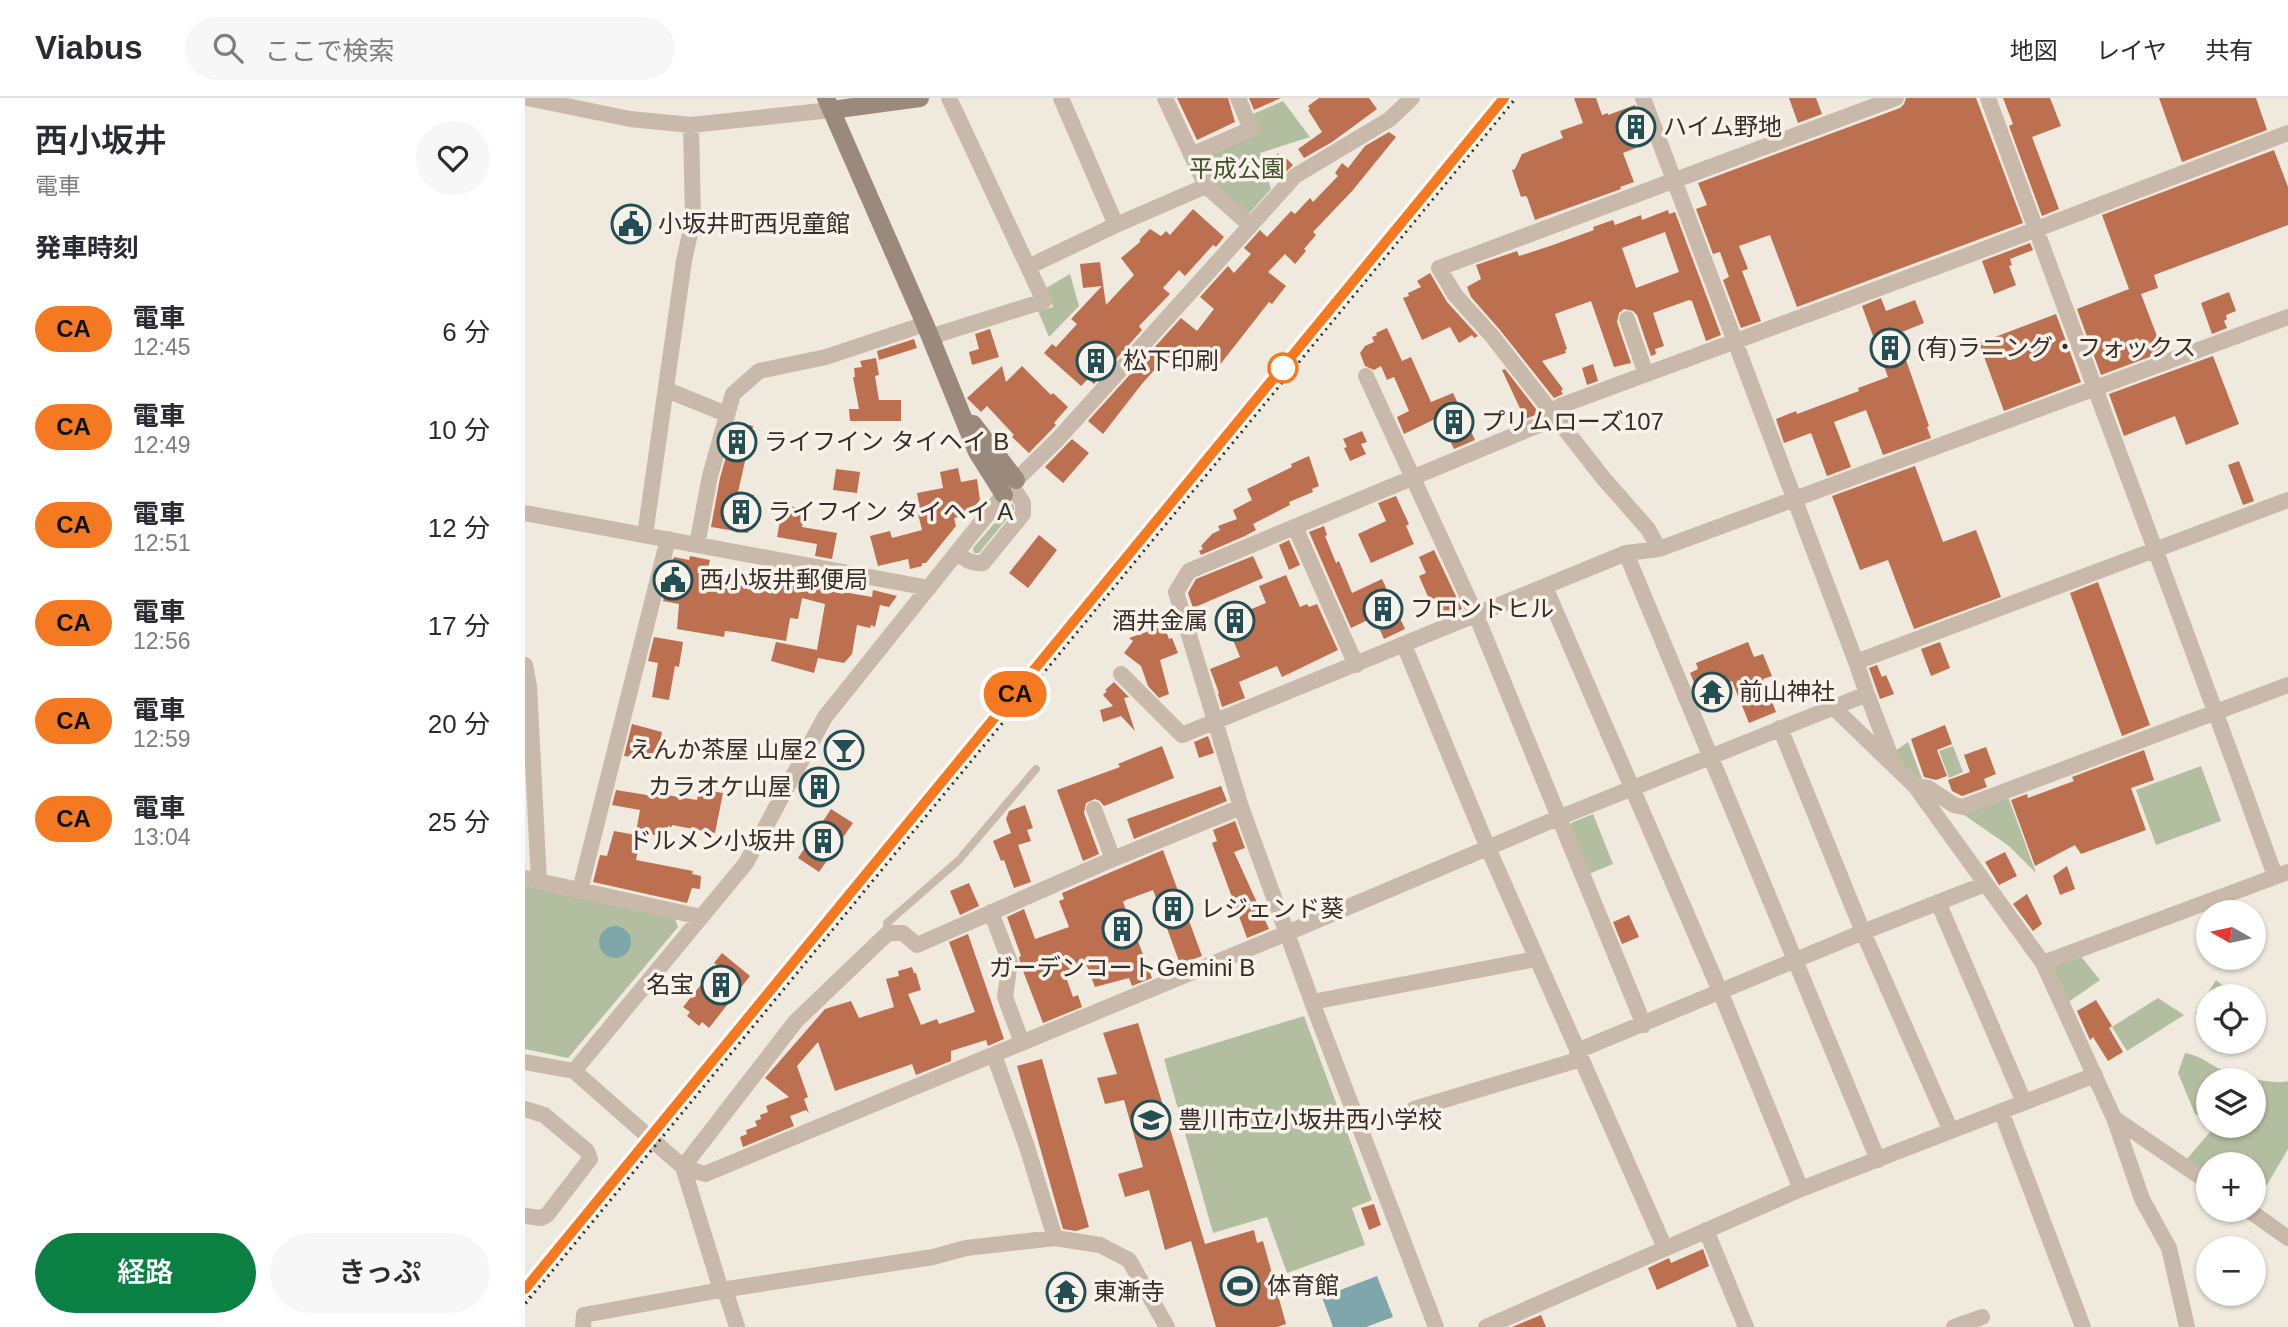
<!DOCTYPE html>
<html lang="ja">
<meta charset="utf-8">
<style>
:root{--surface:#fff;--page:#f7f7f7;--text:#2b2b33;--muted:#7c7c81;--line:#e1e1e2;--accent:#0b8043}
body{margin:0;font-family:Helvetica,"Noto Sans JP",sans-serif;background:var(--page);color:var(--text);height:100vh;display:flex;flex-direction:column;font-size:26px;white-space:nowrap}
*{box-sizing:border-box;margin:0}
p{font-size:23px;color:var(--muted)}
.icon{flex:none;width:38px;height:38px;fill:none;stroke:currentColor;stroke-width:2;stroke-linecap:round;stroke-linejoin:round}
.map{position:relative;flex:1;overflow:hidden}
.sheet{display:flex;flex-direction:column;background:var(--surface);width:525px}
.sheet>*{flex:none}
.badge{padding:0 14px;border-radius:23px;font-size:24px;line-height:46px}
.needle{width:46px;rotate:279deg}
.controls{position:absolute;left:1671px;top:802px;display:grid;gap:14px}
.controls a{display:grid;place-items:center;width:70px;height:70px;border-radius:50%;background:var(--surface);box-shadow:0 2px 5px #0004;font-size:35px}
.map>.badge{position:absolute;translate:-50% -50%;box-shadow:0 0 0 4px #fff}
h2{padding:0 35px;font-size:26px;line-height:63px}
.round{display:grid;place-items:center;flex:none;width:74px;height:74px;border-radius:37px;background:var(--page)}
.head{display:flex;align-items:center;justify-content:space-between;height:119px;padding:0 35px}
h1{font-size:33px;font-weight:600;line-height:52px}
.cta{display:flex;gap:14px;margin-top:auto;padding:14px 35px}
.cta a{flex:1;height:80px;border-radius:42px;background:var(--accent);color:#fff;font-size:28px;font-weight:600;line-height:80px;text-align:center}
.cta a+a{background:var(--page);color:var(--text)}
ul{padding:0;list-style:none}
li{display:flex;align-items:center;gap:21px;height:98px;padding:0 35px}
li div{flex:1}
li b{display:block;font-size:26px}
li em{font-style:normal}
li .badge{min-width:77px;font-weight:700;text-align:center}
header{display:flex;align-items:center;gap:42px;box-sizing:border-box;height:98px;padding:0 35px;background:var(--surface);border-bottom:2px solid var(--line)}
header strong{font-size:33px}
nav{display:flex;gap:38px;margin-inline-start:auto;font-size:24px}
.search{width:490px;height:63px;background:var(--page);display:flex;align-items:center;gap:18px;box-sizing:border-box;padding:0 24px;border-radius:38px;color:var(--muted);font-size:26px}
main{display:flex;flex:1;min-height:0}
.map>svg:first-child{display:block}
</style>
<header>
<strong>Viabus</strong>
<div class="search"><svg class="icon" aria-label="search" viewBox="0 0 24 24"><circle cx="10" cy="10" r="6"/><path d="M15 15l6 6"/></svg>ここで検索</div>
<nav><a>地図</a><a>レイヤ</a><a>共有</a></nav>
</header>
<main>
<section class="sheet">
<div class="head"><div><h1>西小坂井</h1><p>電車</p></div><a class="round"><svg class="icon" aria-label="heart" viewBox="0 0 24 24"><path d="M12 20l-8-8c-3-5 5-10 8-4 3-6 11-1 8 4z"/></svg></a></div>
<h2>発車時刻</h2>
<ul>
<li><span class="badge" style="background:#f47921;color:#111">CA</span><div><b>電車</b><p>12:45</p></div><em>6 分</em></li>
<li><span class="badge" style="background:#f47921;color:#111">CA</span><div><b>電車</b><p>12:49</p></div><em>10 分</em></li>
<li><span class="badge" style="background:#f47921;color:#111">CA</span><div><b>電車</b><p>12:51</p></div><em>12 分</em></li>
<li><span class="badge" style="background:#f47921;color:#111">CA</span><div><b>電車</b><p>12:56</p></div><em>17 分</em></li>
<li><span class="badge" style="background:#f47921;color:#111">CA</span><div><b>電車</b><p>12:59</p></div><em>20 分</em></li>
<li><span class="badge" style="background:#f47921;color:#111">CA</span><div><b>電車</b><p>13:04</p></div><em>25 分</em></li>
</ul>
<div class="cta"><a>経路</a><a>きっぷ</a></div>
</section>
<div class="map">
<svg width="1763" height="1229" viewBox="0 0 1763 1229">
<rect width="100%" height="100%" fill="#f0e9de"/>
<path fill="#b2be9f" d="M758,3l27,36 -50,16 11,36 -23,26 -36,-32 -11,-26 57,-26 -7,-16z
M545,176l9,32 -30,31 -11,-26 15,-4 -7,-19z
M486,406l3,1v5l-35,43h-5l-1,-5z
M1383,644l15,39 -8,1 -13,-12 -7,-19z
M1428,648l10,26 -14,6 -10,-27z
M1676,668l20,55 -65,24 -20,-55z
M1482,696l29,79 -27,-27 -52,-36z
M1068,716l20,50 -27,11 -17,-44 2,-8z
M0,788l150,33 3,8 -110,131 -43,-9z
M1554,856l21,26 -33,23 -18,-37z
M1691,882l20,16h-27l-1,21 -13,-3z
M1633,900l26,17 -57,36 -15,-24z
M779,918l68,184 -20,8 13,37 -78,28 -20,-56 -54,16 -49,-174z
M1660,955c15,3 18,7 31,14 12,7 60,19 72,14v68l-34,58v-43h-45l-1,11 -22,-15 30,-35h38v-45h-45l-1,39 -13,-5 -17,-41z"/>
<path fill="#7fa7ab" d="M74 844a16 16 0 1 1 32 0a16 16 0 1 1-32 0Z
M852,1178l16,41 -27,10h-33l-11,-30z"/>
<path fill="#bc7050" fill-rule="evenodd" d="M652,0h51l7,24 -38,18z
M724,0h32l-27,12z
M794,0h50l8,11 -45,33 -28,16 -6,-9 24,-17 -14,-22 2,-1 -2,-3z
M1049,0h22l6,17 6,-2v2l27,-10 14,38 -26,10 11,29 -14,5 1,2 -86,31 -8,-23 -2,-1 -4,1 -9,-27 3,-1 7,-15 41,-16 -3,-7 23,-8z
M1264,0h27l6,16 -24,9z
M1381,0h70l47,125 -226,84 -27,-72 -31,11 9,23 -6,2 19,50 -20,7 -18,-48 6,-3 -9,-25 -7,2 -17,-45 11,-4 -9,-22 202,-75 4,-4z
M1478,0h47l11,28 -29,11 27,72 -17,7 -33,-90 4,-2z
M1634,0h97l11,32 -85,32z
M864,34l7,5 -43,53 -40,42 3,3 -12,14 2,2 -11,13 -10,-10 -17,18 18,14 -14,18 -3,-2 -50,64 -11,-9 -9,11 -23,-19 -18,21 -2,-2 -15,17 -38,49 -15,-13 93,-103 16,13 17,-22 -14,-12 28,-31 6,7 17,-19 -7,-6 16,-18 7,7 24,-26 4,3 15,-16 3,4 25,-26 -3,-3 7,-10 6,5 17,-22z
M1749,52l14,37v38l-134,50 4,13 -17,6 22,58 -62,23 -24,-66 52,-20 -27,-74z
M753,55l4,5 2,-2 9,9 -14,14 -13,-14z
M668,111l31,28 -8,10 -3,-2 -28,31 -6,-6 -16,18 7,6 -31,32 3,4 -48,54 -6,-5 -7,7 -37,-33 8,-9 4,3 21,-23 -6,-5 31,-33 -19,2 -3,-24 20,-2 6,43 28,-30 -13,-17 19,-16v-3l10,-10 11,7 5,-5 4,4z
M1143,112l1,4 6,-2 46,123 -15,6 -14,-40 -3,-1 -36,13 11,33 -9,3 1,5 -5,2 -14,-41 -4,-4 -9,-2 -5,4 -2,9 14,41 -17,4 -23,-66 -36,13 12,35 -2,1 1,3 -24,8 21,28 -2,2 2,3 -9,4 -54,-68 -29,-33 -4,-10 14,-8 -5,-14 41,-14 2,5 31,-10 44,-16 -1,-3 20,-7 2,5 26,-10 1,5zM1140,134l14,40 -43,16 -14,-40z
M1505,145l3,7 -23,9 2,6 -3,1 7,19 -22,9 -12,-33z
M905,175l17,29 31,34 -4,2 -2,-3 -13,8 -9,-16 -28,13 -19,-42 6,-2 -1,-3 13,-6 -4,-6z
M1704,194l7,19 -10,4 1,4 -3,2 3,7 -15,6 -11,-31z
M1356,200l5,13 29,-11 9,23 -27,11 32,92 -2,1 4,11 -48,17 -17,-45 -32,12 17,45 -24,9 -16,-43 -27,10 -8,-24 20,-8 1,3 62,-23 -1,-3 30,-11 -26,-71z
M1531,216l25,68 -77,29 -25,-68z
M862,230l15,33 9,-4 20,45 22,-9 22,47 -21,9 -15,-32 -35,17 -7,-17 12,-6 -15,-34 -7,3 -6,-14 -7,4 -9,-4 -5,-13 5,-7 9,-4 -2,-5 5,-2 -1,-2z
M465,231l9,28 -27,8 -3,-13 10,-3 -4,-15z
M389,241l3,9 -38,12 -2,-9z
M1688,258l26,68 -53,21 -11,-29 -51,20 -15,-42z
M351,260l3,17 -4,1 4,24h22v21h-51l-1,-12h10l-6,-32h2l-1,-9 8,-1 -2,-6z
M1068,266l5,17 -11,4 -5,-17z
M477,268l4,16 16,-16 29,29 2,-2 15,14 -14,16 2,2 -27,28 -17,-16 2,-2 -27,-29 -6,6 -14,-14z
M980,271l34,44 -1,1 -13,5 -23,-49z
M211,324l17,4 -15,66 16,3 -6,38 -37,-6 9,-49z
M837,333l5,11 -6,2 5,10 -16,7 -6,-13 3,-1 -4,-8z
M547,341l17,14 -26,30 -18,-16z
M784,358l10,30 -7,3 1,3 -24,10 1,3 -37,19 3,6 -11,6 -44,19 -2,-4 4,-2 -2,-3 11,-12 8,-4 -2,-4 19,-7 -4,-9 19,-10 -5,-11 45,-22 -1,-3z
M1714,363l15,40 -11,4 -15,-40z
M1390,368l28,76 33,-12 25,67 -87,32 -26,-69 -28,10 -28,-74z
M433,370l3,14 16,-3 3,21 -13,15 -13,3 2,8 -30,37h-4v3l-12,3 -2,-10 -30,7 -8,-30 20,-5 2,7 30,-8 -5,-20 3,-1 -3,-16 26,-5 -3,-16z
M311,371l24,3 -3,21 -24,-3z
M871,398l13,28 -3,2 8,18 -43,19 -13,-29 28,-13 -8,-18z
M258,407l22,4 -3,18 35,6 -5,26 -17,-3 2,-12 -40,-7z
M799,428l3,9 -2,1 11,27 3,-2 13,32 30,-14 23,50 -21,10 -10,-22 -23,11 -42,-96z
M514,437l18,15 -29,38 -19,-15z
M764,442l11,25 -11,5 -10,-25z
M909,452l28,59 -17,7 -8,-18 -7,3 -11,-25 7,-3 -7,-16z
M165,458l20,4 -4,18 41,9 4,-20 76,13 -1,9 46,8 1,-7 24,6 -8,11 -9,-2 -5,22 -4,-2 -1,3 -13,-3 -5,29 -8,9 -26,-5 -4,15 -43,-12 5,-19 41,8 8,-46 -23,-6 -4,21 -8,-1 -4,23 -52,-9 -9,-1 -1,6 -47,-8 2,-25 -16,-3 11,-44 15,3z
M728,458l10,22 -70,30 -5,-15 8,-14z
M761,477l14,32 7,-3 2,3 8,-3 21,46 -56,27 -5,-11 -38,16 6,16 -23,9 -4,-13 1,-1 -9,-24 30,-12 -15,-37 41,-17 -7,-17z
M1573,484l52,143 -28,11 -52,-143z
M639,528l5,13 3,-1 6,15 -18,7 9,34 -10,4 -11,-12 -7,-20 -17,-13 9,-12 -4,-3z
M129,539l29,5 -4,25 -4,-1 -6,34 -17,-3 6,-34 -10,-2z
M1223,544l6,15 9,-3 9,22 -9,3 13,33 -27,11 -17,-42 -33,14 -9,-22 8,-4 -2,-6z
M1415,544l10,26 -19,8 -10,-27z
M1352,567l5,12 4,-2 8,19 -14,5 -11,-31z
M589,584l15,15 -5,1 11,33 -14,-15 -18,6 -3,-12 13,-4 -10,-11 4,-4 -2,-1z
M107,626l30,8 -5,29 -33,-5z
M1420,627l7,19 -15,6 10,26 -11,4 -12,-3 -13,-38z
M320,634l15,11 -16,25 -16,-11z
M683,638l6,17 -15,5 -5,-16z
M637,648l12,32 -70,28 -4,-5 -5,-2 -9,4 -2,10 15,41 -16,7 -26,-71 63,-23 -2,-3z
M1461,649l10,27 -12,5 3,8 -25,9 -10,-5 -4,-11 22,-8 -6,-17z
M1619,652l10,30 -23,8 15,42 -65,24 -6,-9 -40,21 -24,-66 16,-6 1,4 46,-17 -2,-4z
M696,688l6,15 -93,38 -7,-20z
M174,691l24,4 -8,40 -43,-8v2l-4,-1 -2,11 -30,-5 4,-22 -28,-5 4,-15 37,6 1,-3 43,7z
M500,707l8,23 -6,2 4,11 -13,4 13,37 -17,6 -10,-28 -3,1 -8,-20 18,-8 -5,-14 3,-8z
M306,711l22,14 -34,49 -21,-14 10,-15 -4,-4 7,-10 2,1 4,-6 3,2z
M710,723l10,27 -11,4 35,77 -22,9 -35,-95 5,-2 -4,-11z
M89,733l27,5 -5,24 57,11 -1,3 9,2 -1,13 -8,-1 -5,15 -94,-21 7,-27 7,1z
M638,752l39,106 -22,8 -27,-74 -27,10 -3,2 29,76 -20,8 -3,-8 -34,9 -8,-21 -22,8 8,23 5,-2 4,12 -39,16 -23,-60 -1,-6 2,-1 -14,-39 17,-8 11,30 34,-12 -10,-26 5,-2 -2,-6z
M1480,754l12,24 -18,9 -14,-23z
M1542,768l8,23 -15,6 -7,-19z
M444,785l10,23 -19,9 -10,-24z
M1502,796l15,30 -9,7 -20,-27z
M1104,817l10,22 -17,7 -9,-22z
M443,836l36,105 -16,7 -2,-6 -35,11v10l-35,14 -4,-11 -77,27 -17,-49 -21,24 11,31 -4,2 5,14 -3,-3 -16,6 4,10 -51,21 -3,-10 7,-3 -1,-4 11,-4 -2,-5 6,-2 -1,-4 8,-3 -2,-6 23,-9 -24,-19 60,-69 26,-8 8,17 35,-11 -8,-28 13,-3 -1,-5 14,-4 2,6h2l5,17 -13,4 13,31 16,-6 2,5 36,-12 -26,-70z
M197,855l28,23 -41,52 -7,-6 -3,4 -12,-10 3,-4 -7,-5 34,-42 -3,-2z
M1571,902l16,26 -3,2 14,24 -15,9 -15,-24 -3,3 -13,-29z
M613,925l67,221 49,-14 3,13 6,-2 23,83 -9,3h-61l-25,-86 -26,9 -16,-60 -24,7 -7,-23 25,-7 -19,-67 -19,4 -8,-26 20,-4 -14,-41z
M517,961l47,168 -13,4 -13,-2 -46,-163z
M849,1106l7,21 -12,5 -8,-22z
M1178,1151l6,17 -52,24 -9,-22 21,-10 2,5z
M1016,1217l5,12h-34z"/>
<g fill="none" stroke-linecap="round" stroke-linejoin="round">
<path stroke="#c8b9ab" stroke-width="8" d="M363,835l-1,-10 72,-63 77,-91"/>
<path stroke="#c8b9ab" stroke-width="16" d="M2,0l103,21 61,6 140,-15
M536,0l55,127
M1118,0l213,564
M1463,0c94,260 194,518 287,778
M666,57l60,-26 -13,-31
M681,88l44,39
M503,169l88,-42 90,-39 -41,-88
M1102,221l19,55
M405,239l114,-36 -95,-203
M841,278l110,239 168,410
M142,292l59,24
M0,415l404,75
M770,429l61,138
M120,437l39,-274 9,-41 -2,-95
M172,447l13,-69 23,-82 26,-23 67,-14 99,-33
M1134,451l-11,-20 -44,-50 -112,-143 -37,-41 -16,-27 457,-170
M432,455c9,7 14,11 26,10l40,-49v-11l-12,-18
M1101,455l252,607
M1020,489l175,404 81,198
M879,547l84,203 177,400
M0,567l4,21 10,195
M596,576l61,61 444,-182 33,-4 629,-232
M1342,596l26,68
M1308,609l82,79 128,177 71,155 28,81 27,49 18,79
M1255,630l83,204 88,199
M1390,688l13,2 26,17 9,2 325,-122
M569,711l19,50
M0,780l176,39
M55,792l88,-351
M1413,804l86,200
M466,814l19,50 -5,35 17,46
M1518,865l245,-91
M787,904l224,-43
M1052,953l286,-119 122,-48
M469,957l32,89 29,94
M0,964l49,9 109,96 22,7 582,-241 271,-115 309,-124 -11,-32 432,-162
M49,973l172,-208 79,-146 186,-232 47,-46 237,-263 95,-57 22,-21
M0,1011l19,6 43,36 3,8 -43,56 -6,3 -16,-2
M889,1011l167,-50
M1476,1013l82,216
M1589,1020l95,65
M1722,1111l41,29
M1181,1132l40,97
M58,1229l1,-12 137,-25 212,-33 33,-9 89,-10 45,7 29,15 38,67
M212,1229l-10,-31 -6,-6 -38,-123 113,-146 92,-88h15l14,12 196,-86 128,-52
M911,1229l-124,-325 -71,-195 -65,-215 13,-21 357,-149 14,-16 414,-153 314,-120
M961,1229l315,-138 294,-114
M1429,1229l28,-10"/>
<path stroke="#9b897c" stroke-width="18" d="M301,0l99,226 52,128 27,43
M306,12l89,-12
M448,326l43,56"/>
<path stroke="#362e29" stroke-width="4.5" stroke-dasharray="2 5" stroke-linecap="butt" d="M0,1205l990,-1205"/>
</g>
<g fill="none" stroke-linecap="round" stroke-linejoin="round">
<defs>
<path id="line" d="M0,1191l979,-1191"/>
</defs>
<use href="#line" stroke="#fff" stroke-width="16"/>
<use href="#line" stroke="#f47921" stroke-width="10"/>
</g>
<defs>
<symbol id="building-ring" viewBox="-11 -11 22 22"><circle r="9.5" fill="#f8f2ea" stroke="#224e54" stroke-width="1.5"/><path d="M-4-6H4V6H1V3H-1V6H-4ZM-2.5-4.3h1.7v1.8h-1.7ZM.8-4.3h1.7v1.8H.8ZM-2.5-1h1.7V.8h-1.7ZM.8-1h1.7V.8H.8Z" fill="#224e54"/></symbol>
<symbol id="civic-ring" viewBox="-11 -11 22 22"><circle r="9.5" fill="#f8f2ea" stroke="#224e54" stroke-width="1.5"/><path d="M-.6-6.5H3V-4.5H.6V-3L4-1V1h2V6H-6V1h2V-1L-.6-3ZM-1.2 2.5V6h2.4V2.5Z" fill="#224e54"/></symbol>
<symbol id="temple-ring" viewBox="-11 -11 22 22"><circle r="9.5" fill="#f8f2ea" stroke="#224e54" stroke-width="1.5"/><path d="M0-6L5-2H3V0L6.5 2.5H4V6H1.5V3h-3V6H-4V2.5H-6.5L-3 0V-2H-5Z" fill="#224e54"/></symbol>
<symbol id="bar-ring" viewBox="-11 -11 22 22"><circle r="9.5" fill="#f8f2ea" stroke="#224e54" stroke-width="1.5"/><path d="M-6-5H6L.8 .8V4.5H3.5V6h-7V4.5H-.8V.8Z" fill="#224e54"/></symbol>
<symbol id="school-ring" viewBox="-11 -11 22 22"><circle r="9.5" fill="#f8f2ea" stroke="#224e54" stroke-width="1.5"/><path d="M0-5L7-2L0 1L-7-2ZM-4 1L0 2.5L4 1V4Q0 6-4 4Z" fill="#224e54"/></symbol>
<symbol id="stadium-ring" viewBox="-11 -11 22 22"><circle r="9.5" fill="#f8f2ea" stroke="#224e54" stroke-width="1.5"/><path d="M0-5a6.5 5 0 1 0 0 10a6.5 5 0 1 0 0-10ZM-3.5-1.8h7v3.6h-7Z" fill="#224e54"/></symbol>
</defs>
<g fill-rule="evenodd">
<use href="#building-ring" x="1089" y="7" width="44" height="44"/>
<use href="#civic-ring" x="84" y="104" width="44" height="44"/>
<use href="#building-ring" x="1343" y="228" width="44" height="44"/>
<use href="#building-ring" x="549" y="241" width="44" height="44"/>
<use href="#building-ring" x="907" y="302" width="44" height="44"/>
<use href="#building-ring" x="190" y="322" width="44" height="44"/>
<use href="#building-ring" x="194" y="392" width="44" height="44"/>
<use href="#civic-ring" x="126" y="460" width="44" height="44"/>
<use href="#building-ring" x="836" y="489" width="44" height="44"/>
<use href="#building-ring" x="688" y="501" width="44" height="44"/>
<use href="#temple-ring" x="1165" y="572" width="44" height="44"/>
<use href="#bar-ring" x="297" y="630" width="44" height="44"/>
<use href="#building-ring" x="272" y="667" width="44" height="44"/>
<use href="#building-ring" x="276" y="721" width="44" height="44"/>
<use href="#building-ring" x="626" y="789" width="44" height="44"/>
<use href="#building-ring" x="575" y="809" width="44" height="44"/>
<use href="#building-ring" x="174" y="865" width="44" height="44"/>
<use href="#school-ring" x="604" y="1000" width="44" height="44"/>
<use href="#stadium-ring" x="693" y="1166" width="44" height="44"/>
<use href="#temple-ring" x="519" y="1172" width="44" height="44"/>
</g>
<circle fill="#fff" stroke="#f47921" stroke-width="3.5" cx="758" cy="270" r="14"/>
<g text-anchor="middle" stroke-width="7" stroke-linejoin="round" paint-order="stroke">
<g font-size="24" fill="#362e29" stroke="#f8f2ea" text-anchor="start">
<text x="1138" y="37">ハイム野地</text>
<text x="133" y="134">小坂井町西児童館</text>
<text x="1392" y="258">(有)ラニング・フォックス</text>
<text x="598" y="271">松下印刷</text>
<text x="956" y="332">プリムローズ107</text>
<text x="239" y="352">ライフイン タイヘイ B</text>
<text x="243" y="422">ライフイン タイヘイ A</text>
<text x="175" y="490">西小坂井郵便局</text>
<text x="885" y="519">フロントヒル</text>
<text x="683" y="531" text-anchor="end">酒井金属</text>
<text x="1214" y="602">前山神社</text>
<text x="292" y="660" text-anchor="end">えんか茶屋 山屋2</text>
<text x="267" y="697" text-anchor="end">カラオケ山屋</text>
<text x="271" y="751" text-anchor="end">ドルメン小坂井</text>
<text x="675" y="819">レジェンド葵</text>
<text x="597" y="878" text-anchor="middle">ガーデンコートGemini B</text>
<text x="169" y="895" text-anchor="end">名宝</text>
<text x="653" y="1030">豊川市立小坂井西小学校</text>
<text x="742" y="1196">体育館</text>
<text x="568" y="1202">東漸寺</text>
</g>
<g font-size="24" fill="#43522f" stroke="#f8f2ea">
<text x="712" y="79">平成公園</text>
</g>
</g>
</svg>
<div class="controls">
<a><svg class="needle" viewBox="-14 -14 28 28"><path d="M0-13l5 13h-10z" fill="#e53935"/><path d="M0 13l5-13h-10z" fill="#7c7c81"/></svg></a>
<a><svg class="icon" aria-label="locate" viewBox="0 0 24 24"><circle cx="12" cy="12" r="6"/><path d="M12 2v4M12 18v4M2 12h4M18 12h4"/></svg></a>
<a><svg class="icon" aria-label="layers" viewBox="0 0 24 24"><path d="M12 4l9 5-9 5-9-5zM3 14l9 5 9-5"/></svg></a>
<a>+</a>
<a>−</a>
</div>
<b class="badge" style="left:490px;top:596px;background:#f47921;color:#111">CA</b>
</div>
</main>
